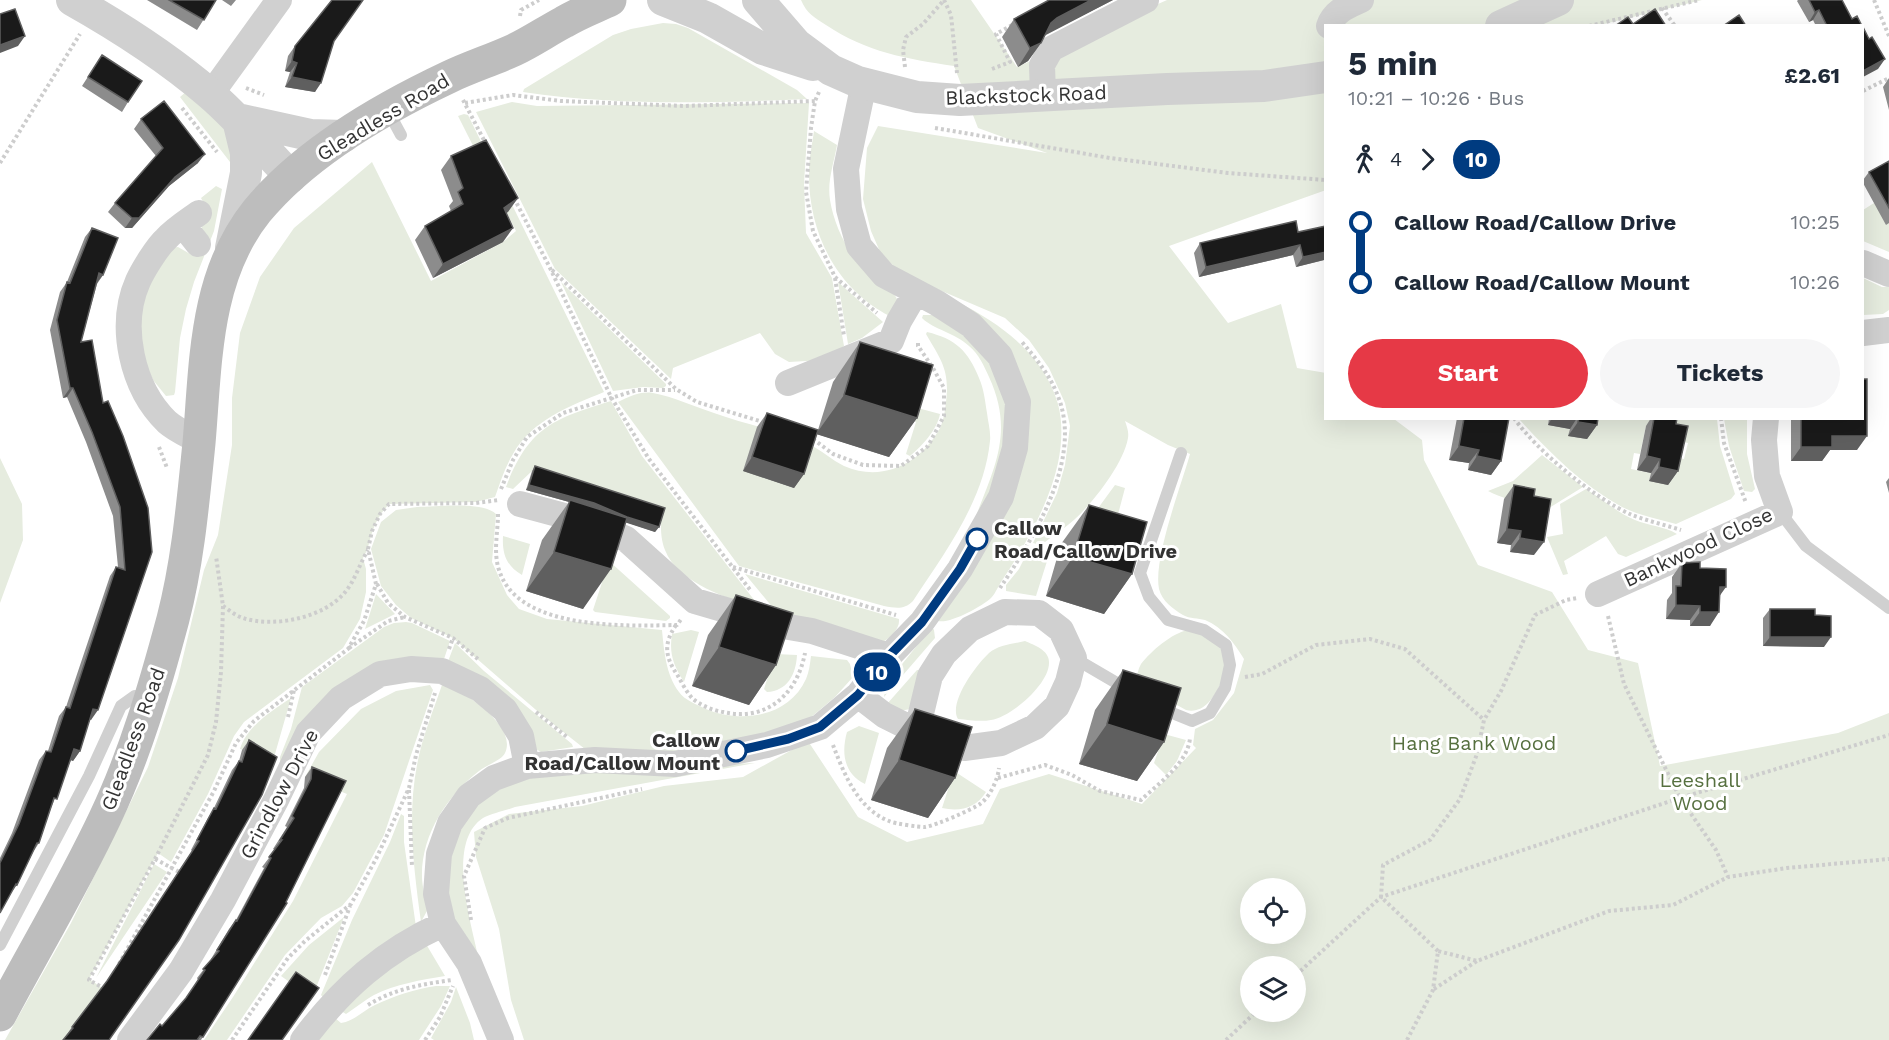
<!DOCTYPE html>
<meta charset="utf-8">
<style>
:root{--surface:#fff;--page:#f6f6f7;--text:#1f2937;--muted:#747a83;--accent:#e63946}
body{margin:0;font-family:"Work Sans",sans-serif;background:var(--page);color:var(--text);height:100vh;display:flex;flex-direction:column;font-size:22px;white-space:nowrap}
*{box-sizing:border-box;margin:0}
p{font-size:20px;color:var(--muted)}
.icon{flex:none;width:33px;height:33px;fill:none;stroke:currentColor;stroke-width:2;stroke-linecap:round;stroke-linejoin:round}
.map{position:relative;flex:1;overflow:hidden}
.side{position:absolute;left:1324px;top:24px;width:540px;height:396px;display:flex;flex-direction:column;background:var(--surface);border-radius:0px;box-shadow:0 6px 24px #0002}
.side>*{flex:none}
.badge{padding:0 12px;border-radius:20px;font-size:21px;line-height:39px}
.controls{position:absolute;left:1240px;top:878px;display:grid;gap:12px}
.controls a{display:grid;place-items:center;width:66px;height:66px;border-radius:50%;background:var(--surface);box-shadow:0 6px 24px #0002;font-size:30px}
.map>.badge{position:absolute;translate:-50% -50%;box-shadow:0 0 0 3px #fff}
.legs{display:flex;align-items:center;gap:9px;height:66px;padding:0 24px;font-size:20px}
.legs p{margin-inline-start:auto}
.headline{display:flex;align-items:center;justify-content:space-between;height:102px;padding:0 24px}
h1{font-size:33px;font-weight:700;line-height:45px}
.action{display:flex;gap:12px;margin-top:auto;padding:12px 24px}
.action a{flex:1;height:69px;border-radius:36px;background:var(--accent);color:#fff;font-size:24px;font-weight:700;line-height:69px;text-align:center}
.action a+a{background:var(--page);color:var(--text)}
ul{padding:0 24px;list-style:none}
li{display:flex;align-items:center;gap:21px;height:60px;font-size:22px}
li i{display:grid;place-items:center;width:9px;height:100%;margin:0 8px;background:currentColor}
li i::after{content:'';width:15px;height:15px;margin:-8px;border:4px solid;border-radius:50%;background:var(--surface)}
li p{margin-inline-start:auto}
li:first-child i{background:linear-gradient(#0000 50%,currentColor 0)}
li:last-child i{background:linear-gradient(currentColor 50%,#0000 0)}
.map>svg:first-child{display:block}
</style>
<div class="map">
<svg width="1889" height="1040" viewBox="0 0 1889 1040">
<rect width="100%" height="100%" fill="#fff"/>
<path fill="#e6ecdf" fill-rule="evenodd" d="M801,0h170l46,67 150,-67h535l-102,25 -274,1v164l-157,56 59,77 53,-19 16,64 29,5v45l68,1 28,21 2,20 54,105 74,27 36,58 50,13 22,103 178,-33 51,-20v327h-1365l-13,-40 -12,-71 -23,-72 -2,-25 35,-18 73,-8 82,-20 79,-9 65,-36 50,76 49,25 76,-18 17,-35 49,-15 93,30 54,-56 -3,-3 2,-16 18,-9 21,-27 10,-34c-10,-16 -20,-31 -39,-39 -7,-2 -15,-1 -22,-5 -10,-6 -21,-14 -24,-26 -6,-30 22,-103 31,-135l-22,-9 -43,-24c2,6 4,11 3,17 -4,23 -28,55 -44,72 -12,14 -29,24 -43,35l-8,-2 24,-50 8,-28 5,-39 -5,-23 -16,-35 -20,-28 -24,-22 -103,-44 -21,-20 -10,-23 -8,-32 4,-51 11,-22 169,27 -69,-25 -24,-62c-47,-7 -88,-14 -128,-41 -12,-8 -19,-11 -25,-25zM1251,888h45v45h-45zM1251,966h45v45h-45z
M663,23l13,1 12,4 109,62 10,9c-94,4 -190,7 -284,-7l1,-3 89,-54 18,-6z
M187,91l37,35 14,34 -8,2 -50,-65z
M512,102l25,4 272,-3 -5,81 2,49 26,45 12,68 -20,14 -35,2 -14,-8 -15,-21 -87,35 -2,11 -116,-110 -79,-157z
M464,114l4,1 136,277c-34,14 -72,28 -91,62 -8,13 -13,29 -18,43l-19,5 -87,2c-7,8 -13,16 -16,26 -4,10 -4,19 -10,28l3,11v23l-6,27 -17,29 -99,74 -10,14 -26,58 -37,68 -13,-9 -69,126 15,10 -35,51h-64l66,-117 77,-156 30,-89 26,-108 14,-35 14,-90v-47l8,-65 20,-56 34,-49 78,-66 59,119 72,-39 13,-11 -58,-115z
M814,131l23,14c-3,18 -10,36 -7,55 5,30 21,59 44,79 7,6 18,11 22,18 4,7 1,14 0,22 -58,-26 -88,-85 -87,-147 0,-13 3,-27 5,-41z
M216,186l6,3 -8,42 -20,51 -8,27 -6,29 -5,54 -1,3 -8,1 -13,-16 -13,-29 -4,-47 34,-56 8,-1 14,8c7,-15 9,-29 16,-44l-7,-13z
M1874,203l15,20v29l-26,-11v-31z
M1863,278l19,9h7v23l-6,4 -20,1z
M561,282l105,102v2l-3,2 -20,-1 -30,4z
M838,282l45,40 -21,16 -14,6z
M958,302c43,22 86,53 100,102 5,19 4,40 0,59 -9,41 -32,81 -55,116 -4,5 -7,14 -12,19 -10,9 -41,26 -53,23l89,-211z
M923,315h13l10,5 39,32 21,46 -1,46 -17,53 -12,19c19,-50 38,-85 13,-139 -5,-11 -10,-23 -20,-31 -15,-14 -35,-16 -47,-28z
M927,332c29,7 41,19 52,46 5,11 6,23 8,35 1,9 4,19 3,28 -6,60 -45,111 -77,160 -9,9 -17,7 -29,5l-145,-40 -121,-164c11,-5 22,-11 35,-9 21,4 40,13 61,20 30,11 67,18 95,31 12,6 23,16 35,22 39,17 77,-3 96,-38 4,-9 5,-17 6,-26 4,-32 -5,-42 -20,-68z
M611,401l31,55 120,154c-31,-11 -84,-26 -97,-60 -5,-12 -4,-25 -4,-38l-129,-41 -19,18 -7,-2c23,-60 47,-68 105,-86z
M914,407l26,7c-3,16 -18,32 -30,42l-4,-2 10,-32 -6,-3z
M1519,419h30l-1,6 22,4 21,-10h126l3,27 15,48 -4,5 -55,25c-18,-5 -38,-9 -54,-17 -40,-22 -73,-55 -103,-88zM1646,426l20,12 22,5 -4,16 -10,-2 -25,24 2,-8 -20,-4 3,-16 6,1z
M1724,419h23v35l8,35 -3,3 -8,-1 -15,-45z
M1542,455l41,32 -42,26c-19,-12 -34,-12 -53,-22l25,-10z
M0,458l22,46 1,36 -23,63z
M1115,485l10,3 -9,34 -20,-11z
M1586,489c16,10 32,24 49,31 14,6 29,6 42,14l-51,23 -8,-3 -12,-18 -42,25 4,13 -5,1 -16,-38 16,-3 -3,-30z
M417,507c18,0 66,-6 79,7l-4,48 15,33 12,14 28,10 115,11c2,21 4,45 17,62 5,8 19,13 27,17 35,15 83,8 100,-30 3,-7 4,-15 5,-23l36,4 3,4 3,13 -18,20 -32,27 -91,26 -122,3 -47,-37 -90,-78 -42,-20 -15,-13 -15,-19 -10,-37 10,-27 15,-12z
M503,536l27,8 -8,31c-16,-9 -20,-22 -19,-39z
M1029,549l20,6 -13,41 -30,-5v-6l13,-16z
M609,561l61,55v2l-4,3 -71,-9 -2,-2z
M745,574l154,45c1,10 -8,18 -16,23l-105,-28z
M376,594l19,20 -30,15z
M406,622l6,1 38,18 -7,21 -41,-3 -122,106v-8l11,-28 11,-42 82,-60 10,-4z
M932,627l2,3 1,8 -51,59 2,-13z
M691,630l8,2 -15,50c-11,-17 -15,-29 -12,-48z
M1188,630c11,4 26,8 33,19 2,5 6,17 5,23 0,4 -4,9 -6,13 -7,14 -17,29 -34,25l-51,-28c2,-6 3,-13 6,-18 10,-13 31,-31 47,-34z
M1025,641c9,4 24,9 24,21 1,22 -38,55 -58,58 -10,2 -22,0 -33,-1 -10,-16 18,-54 31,-66 9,-8 24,-9 36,-12z
M455,643l29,28 88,73 1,3 -32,5 -7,-4 -87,-84z
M775,654l22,1c-1,20 -10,36 -30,37l-3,-3z
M917,670h2l-9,39 -10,2 -13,-7z
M443,682c20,10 75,43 62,71 -4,8 -19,12 -26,18 -32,25 -58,64 -57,106 0,10 4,22 6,32l-7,13c-7,-51 -14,-106 -4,-157 5,-28 17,-56 26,-83z
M430,685l3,5 -49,145 -31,58 -11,13 -21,12 -36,37 -58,85h-23l29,-43 60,-96 54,-107 -42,-17 14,-25 42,-43 35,-18z
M291,698l-18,63 -33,-12c7,-23 32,-38 51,-51z
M859,726l20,7 -14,51c-21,-10 -24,-31 -18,-52z
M1164,734l22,6 -9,21 -11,14 -12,-12z
M755,763l-240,44c-10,4 -23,6 -32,11 -38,25 -11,106 -4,143l-36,-62 10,-69 24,-32 66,-26z
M954,771l32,21c-10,16 -26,20 -44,16z
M401,814l3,2v26l12,85 -91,73 -4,-5 31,-75 38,-78z
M154,864l13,8 -71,106z
M344,917l-32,81 -31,-22 28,-31z
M426,944l19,32c-23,4 -50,8 -71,19 -9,5 -19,13 -28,19l-5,-3 30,-29z
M436,986h14l-9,20 -22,34h-101l17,-22 6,5c14,-2 21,-12 34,-18 19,-9 40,-16 61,-19z
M456,987l14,36 4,17h-40l-3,-2 20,-36z"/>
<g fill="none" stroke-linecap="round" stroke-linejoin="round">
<path stroke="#cdcdcd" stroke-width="4" stroke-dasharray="3 3" stroke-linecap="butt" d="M944,0l7,15 6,58
M1874,0l15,36
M1662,8l13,18
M520,16l1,-6 18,-10
M1589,26l110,-26
M905,67l-2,-17 3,-13 17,-13 21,-24
M992,69l18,-7 -14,-28 18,-10
M246,88l18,7
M1863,91l26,-13
M819,92l-4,9 -4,27 -5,64 7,39 22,46 42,36
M463,100l23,44
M465,103l48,-8 48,6 124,5 130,-5
M182,108l35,44
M935,128l175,30 118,15 98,7
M0,163l80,-129
M514,198l36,70 61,129 38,62 102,132
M552,270l124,119 21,13 66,20
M835,278l9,58
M1514,418c23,33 81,81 118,97 16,6 33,10 49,15
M1721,418l3,25 22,60
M813,439l20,15 30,11 38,1 27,-20 16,-30v-28l-11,-20 -15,-22v-4
M159,447l8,21
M501,489l12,-29 14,-23 36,-24 74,-23h38
M498,514c0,18 -5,38 1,56 19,61 127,56 178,55l5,-7
M733,567l163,48
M377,584l11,19 17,14 48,21 26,22
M1000,588c33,-49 82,-127 59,-189 -8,-23 -22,-39 -37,-57
M223,606c6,4 13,10 20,12 31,10 82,0 103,-27 9,-11 14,-28 22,-41
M1608,616l16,68 56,114 36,52 12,27
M676,625c-13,19 -11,32 2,51 4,7 9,17 15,23 9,7 19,11 30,13 43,10 74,-17 82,-59
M349,648l39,-27 17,-4
M449,649l4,-11
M1245,677l17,-3 54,-29 54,-6 35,10 79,71
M536,712l31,25
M288,717l6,-27
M833,745c11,29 25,64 56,76 6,3 30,6 36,6 12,-2 46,-17 55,-23 10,-7 18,-25 19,-36
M998,778l47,-13 27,10 28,16 41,9c17,-16 47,-37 49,-62
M409,790l3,77
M155,859l26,14
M471,920l-7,-44 21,-48 23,-10 134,-29
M1438,951l-57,-54 2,-32 47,-25 30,-41 17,-45 7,-34 17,-29 34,-76 31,-15 11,-2
M119,964l95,-173 22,-48 18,-22 94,-72 16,-28 12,-37 -8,-35 4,-18 8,-17 9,-10 87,-1 23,-3
M325,975l25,-69
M1296,975l85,-78 299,-99 209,-63
M105,989l-16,-9 66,-121 53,-104 8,-33 5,-50 2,-66 -7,-50
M1434,989l43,-28
M368,1005c25,-16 55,-21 84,-25
M232,1040l56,-82 17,-17 46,-37 25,-45 33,-71 7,-33 19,-62
M425,1040l15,-23 13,-31
M1226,1040l31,-29
M1407,1040l26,-50 5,-39 39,10 132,-50 64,-6 55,-28 59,-9 102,-9"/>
<path stroke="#d0d0d0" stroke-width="12" d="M388,111l13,24
M1780,512l26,34 83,62
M1074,658l53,31
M1160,708l32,13 18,-8 15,-25 5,-23 -4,-20 -22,-15 -36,-10 -19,-23 -9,-24 41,-120
M0,945l89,-169 32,-70 14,-10 13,3"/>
<path stroke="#d0d0d0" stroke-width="26" d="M1329,26c5,-15 19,-20 32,-26
M211,94l68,-94
M1043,96l-1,-31 9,-16 95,-49
M199,213c-11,8 -24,16 -33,26 -9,8 -23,31 -28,42 -20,45 -6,107 29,141 9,8 21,13 32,19
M183,225l15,19
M1863,263l26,11
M1863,333l26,-3
M788,383l103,-42 8,-20 17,-29
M520,504l67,18 39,17 69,62 82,24 35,6 77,25
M1598,594l182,-82 -13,-36 -3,-36 2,-22
M858,695l26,20 50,25 30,8 37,-5 34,-16 22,-21 11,-24 6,-24 -13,-28 -22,-17 -34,-1 -35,17 -26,25 -14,22 -13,54
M130,1040l51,-69 42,-71 53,-100 32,-67 33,-35 39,-24 31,-5 31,2 38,18 25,21 16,26 6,30
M303,1040c39,-52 81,-89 140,-116
M501,1040l-32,-77 -26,-39 -7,-30 3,-40 11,-31 19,-27 25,-18 33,-12 68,-6 80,4 92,-19 53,-18 38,-32 31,-39 33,-34 38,-53 41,-72 14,-49 3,-46 -18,-46 -29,-31 -34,-22 -53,-28 -25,-29 -10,-37 -3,-40 18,-86"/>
<path stroke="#d0d0d0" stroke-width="32" d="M72,0c48,27 96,58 138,94 29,25 54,55 81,83
M663,0l45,18 55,31 50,16
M758,0l38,44 35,26 27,12 59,15 43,3 207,-11 97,-3 62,-9
M1501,26l57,-26
M237,119l73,16 34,1
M231,248l15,-75v-20l-8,-33"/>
<path stroke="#bdbdbd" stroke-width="33" d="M0,1015c35,-66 73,-129 105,-197 30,-63 50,-132 68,-199 15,-58 20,-117 26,-176 7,-80 5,-166 58,-232 48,-58 124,-102 192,-134 21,-10 43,-17 65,-27 17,-8 33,-19 50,-28 15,-9 31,-15 46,-22"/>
</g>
<path fill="#8c8c8c" d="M147,0h69l-19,30z
M222,0h14l-5,6z
M1049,0h64l-69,35 -3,8 -13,18 -10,6 -16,-30 12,-18z
M1798,0h44l10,19 10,7h-46l-3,-6 -4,2 -12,-21z
M333,42l-18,50 -30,-5 5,-15 -5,-1 3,-15 7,-10z
M102,55l26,47 -6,10 -40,-26z
M1889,78v32l-6,-23z
M141,119l57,44 -29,23 -37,42h-7l-17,-16 7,-9 41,-47 -22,-27z
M451,156l67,42 -12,15 -3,29 -70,36 -18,-38 10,-14 26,-15 -2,-5 4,-5 -12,-31z
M1889,161v62l-3,2 -23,-42v-3l6,-8z
M1326,226v42l-2,-8 -28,7 -3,-12 -94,22 -5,-24 6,-10 98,-11z
M92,228l11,47 -6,9 -16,58 22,61 45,105 -57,212 -1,-1 -10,32 -7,10 -2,-1 -20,48 -12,35 -6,9 -16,33 -7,9 -10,19v-55l12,-25 27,-73 7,-9h2l11,-35 7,-9 44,-131 6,-9h2l-5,-51 -27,-74 -19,-45 -4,1 -13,-68 10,-38 7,-10 18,-45z
M860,342l57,76 -28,39 -72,-23 -13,40 -10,14 -51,-17 14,-44 10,-14 51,17 15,-48z
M1457,418h52l-8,43 -10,14 -23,-5 1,-7 -20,-3z
M1549,418h49l-1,7 -10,14 -19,-3 2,-7 -22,-4z
M1651,418h26l-1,6 2,47 -10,14 -19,-4 2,-8 -14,-3 9,-44z
M1791,418h72l-6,32h-27l-8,11h-31z
M535,466l124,61 -4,5 -29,-10 -43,87 -57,-18 16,-51 27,-38 -43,-12 6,-19z
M1889,478v15l-3,-11z
M1514,485l20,11v59l-24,-3 1,-7 -14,-2 7,-44z
M1089,505l43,69 -28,40 -58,-18 15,-52z
M1682,563l18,5 20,27 -10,31h-20v-6l-24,-1 1,-19 5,-7v-16z
M736,595l40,70 -27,40 -57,-19 16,-51z
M1770,609l45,6 9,32 -61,-1v-28z
M1123,670l41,72 -27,39 -58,-17 16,-54z
M915,709l40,69 -27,40 -57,-18 16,-52z
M249,740l28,17 -168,283 -43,-3h-1l7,-10 33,-43 87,-133 -1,-1 17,-32 5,-8 19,-40 7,-9 3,-11z
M312,767l34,14 -60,121 1,1 -86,137h-54l15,-14 24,-28 12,-18 -1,-2 14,-18v-1l18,-30 7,-9 28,-52 -2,-1 13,-17 -2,-1 14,-22 -2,-1 19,-38 1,-11z"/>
<path fill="#5f5f5f" d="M1091,0h22l-69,36 7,-13 6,-5z
M1819,10l-6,10 -4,2 6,-10z
M25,36l-7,10 -18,7v-8z
M1041,43l-13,18 -10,6 12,-19z
M1885,59l-7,10 -15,8v-6z
M292,61l5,2 -7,9 -5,-1z
M292,77l29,6 -6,9 -30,-5z
M205,154l-7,9 -29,23 -37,42h-7l7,-10 43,-41z
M518,198l-10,14 -14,10 10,-14z
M513,228l-10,14 -70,36 10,-14z
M1300,245l-7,10 -94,22 7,-10z
M1326,252v5l-2,3 -28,7 7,-10z
M99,273l4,2 -7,9z
M70,388h3l-6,9 -4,1z
M844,395l73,23 -28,39 -73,-23z
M1552,418h25l-7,11 -22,-4z
M1578,422l19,3 -10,14 -19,-3z
M1832,436h35l-10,14h-27l-8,11h-31l10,-14z
M1459,446l20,4 -10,13 -20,-3z
M1477,456l24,5 -10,14 -23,-5z
M1647,456l13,3 -9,14 -14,-3z
M752,457l52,17 -10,14 -51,-17z
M1659,467l19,4 -10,14 -19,-4z
M529,485l65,18 65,24 -4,5 -31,-10 -33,-14 -65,-18z
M1507,529l14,2 -10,14 -14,-2z
M1520,538l24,4 -10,13 -24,-3z
M554,552l57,17 -28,40 -57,-18z
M1073,557l59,17 -28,40 -58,-18z
M1720,587h6l-10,14z
M1676,605l24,1 -10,14 -24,-1z
M1700,612h19l-9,14h-20z
M1770,637h61l-7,10 -61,-1z
M719,647l57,18 -27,40 -57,-19z
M93,709l5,1 -7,10 -4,-2z
M1107,724l57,18 -27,39 -58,-17z
M74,749l6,2 -7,10 -5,-2z
M899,760l56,18 -27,40 -57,-18z"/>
<path fill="#1a1a1a" stroke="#5f5f5f" stroke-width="1.5" d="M169,0h47l-12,20z
M332,0h31l-29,41 -13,42 -29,-6 5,-14 -5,-2 3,-15z
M1049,0h42l-34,18 -6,5 -10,20 -11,5 -16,-29z
M1809,0h33l10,19 5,-3 5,10h-35l-8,-16 -4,2z
M15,9l10,27 -25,9v-31z
M1655,9l11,17h-51l13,-9 5,7z
M1739,15l7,11h-23z
M1863,27l6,12 3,-2 13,22 -22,12z
M102,55l40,26 -14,21 -40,-25z
M164,101l41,53 -30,23 -36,41h-7l-17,-15 48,-55 -22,-29z
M486,140l32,58 -14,10 9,20 -70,36 -18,-38 38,-22 -5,-12 5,-4 -12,-32z
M1889,161v47l-20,-36z
M1296,221l2,11 28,-6v26l-23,5 -3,-12 -94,22 -6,-24z
M92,228l26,10 -15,37 -4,-2 -18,69 11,-2 11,63 5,-2 15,35 25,72 4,44 -54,158 -5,-1 -13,42 -6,-2 -17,50 -3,-1 -15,45h-2l-20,42 -1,-1 -16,29v-50l19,-39 27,-73 5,1 15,-45 4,1 46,-141 9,3 -5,-63 -28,-75 -19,-44h-3l-13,-68 10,-38 3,1z
M860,342l73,23 -16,53 -73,-23z
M1863,379h4v57h-35v11h-31v-29h62z
M767,413l51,17 -14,44 -52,-17z
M1464,418h45l-8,43 -24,-5 2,-6 -20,-4z
M1579,418h19l-1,7 -19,-3z
M1654,418h23l-1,6 12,2 -10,45 -19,-4 1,-8 -13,-3z
M535,466l130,42 -6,19 -32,-10 -33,-14 -65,-18z
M1514,485l21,4 -1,7 17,3 -7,43 -24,-4 1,-7 -14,-2z
M570,500l57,18 -16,51 -57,-17z
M1089,505l58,17 -15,52 -59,-17z
M1700,562v6l26,1v18h-6l-1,25h-19v-6l-24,-1v-19h5l1,-23z
M736,595l57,18 -17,52 -57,-18z
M1770,609h45v6l16,1v21h-61z
M1123,670l58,18 -17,54 -57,-18z
M915,709l57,18 -17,51 -56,-18z
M249,740l28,17 -15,38 -83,145 -70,100h-46l10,-12 -1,-1 35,-46 92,-140 -2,-1 17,-32 2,1 23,-48 3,1z
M312,767l34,14 -60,121 1,1 -84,134 -3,-1 -3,4h-50l13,-16 2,2 24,-28 19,-28 -2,-1 16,-18 -2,-1 19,-30 1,1 34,-63 -2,-1 13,-17h-2l14,-22 -2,-2 19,-37z
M296,972l23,16 -37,52h-34z"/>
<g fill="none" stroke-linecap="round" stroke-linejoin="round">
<defs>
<path id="line-1" d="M736,751l52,-12 32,-12 38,-32 31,-39 33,-34 38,-53 17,-30"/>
</defs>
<use href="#line-1" stroke="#fff" stroke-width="14"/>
<use href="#line-1" stroke="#003b80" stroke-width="9"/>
</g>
<g fill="#fff" stroke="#003b80" stroke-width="3">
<circle cx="977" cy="539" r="10"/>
<circle cx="736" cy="751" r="10"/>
</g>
<g text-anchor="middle" stroke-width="6" stroke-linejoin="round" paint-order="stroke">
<g font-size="20" fill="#333" stroke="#fff">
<text transform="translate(1026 95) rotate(-2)" y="7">Blackstock Road</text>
<text transform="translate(383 117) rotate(-31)" y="7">Gleadless Road</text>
<text transform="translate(1698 547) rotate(-25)" y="7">Bankwood Close</text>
<text transform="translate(133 739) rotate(-70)" y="7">Gleadless Road</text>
<text transform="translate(279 794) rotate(-62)" y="7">Grindlow Drive</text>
</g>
<g font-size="20" font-weight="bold" fill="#333" stroke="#fff" text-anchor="start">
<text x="994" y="535">Callow<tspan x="994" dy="23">Road/Callow Drive</tspan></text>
<text x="720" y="747" text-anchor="end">Callow<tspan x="720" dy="23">Road/Callow Mount</tspan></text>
</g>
<g font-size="20" fill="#56703f" stroke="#fff">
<text x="1474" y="750">Hang Bank Wood</text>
<text x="1700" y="787">Leeshall<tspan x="1700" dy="23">Wood</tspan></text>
</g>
</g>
</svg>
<div class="controls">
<a><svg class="icon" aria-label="locate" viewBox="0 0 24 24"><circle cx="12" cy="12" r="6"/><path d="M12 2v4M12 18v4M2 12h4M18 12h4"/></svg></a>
<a><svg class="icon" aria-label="layers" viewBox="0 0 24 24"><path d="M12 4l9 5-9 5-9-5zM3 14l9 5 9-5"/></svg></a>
</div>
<b class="badge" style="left:877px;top:672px;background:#003b80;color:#fff">10</b>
<section class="side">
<div class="headline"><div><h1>5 min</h1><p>10:21 – 10:26 · Bus</p></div><b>£2.61</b></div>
<div class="legs"><svg class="icon" aria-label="walk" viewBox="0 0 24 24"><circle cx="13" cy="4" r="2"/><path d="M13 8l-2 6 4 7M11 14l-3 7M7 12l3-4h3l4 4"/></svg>4<svg class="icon" aria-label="forward" viewBox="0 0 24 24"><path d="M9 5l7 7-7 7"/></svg><b class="badge" style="background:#003b80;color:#fff">10</b></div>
<ul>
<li><i style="color:#003b80"></i><b>Callow Road/Callow Drive</b><p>10:25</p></li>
<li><i style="color:#003b80"></i><b>Callow Road/Callow Mount</b><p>10:26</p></li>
</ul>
<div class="action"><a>Start</a><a>Tickets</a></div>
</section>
</div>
